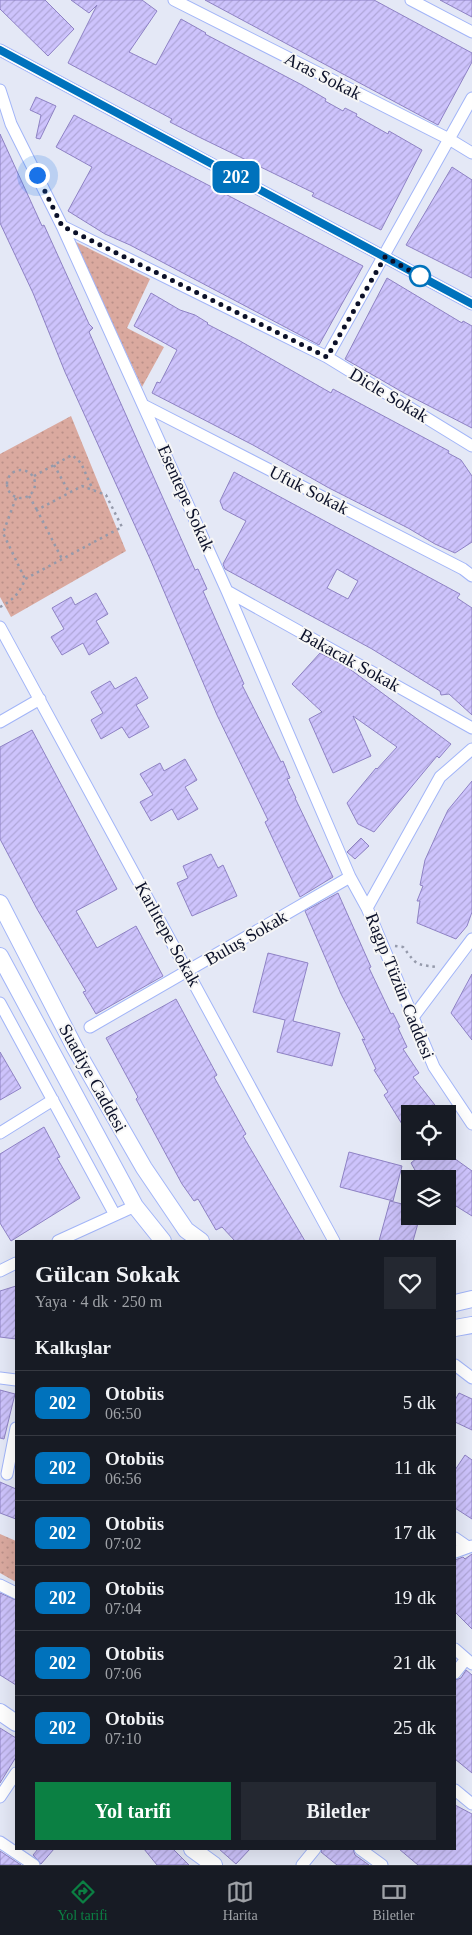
<!DOCTYPE html>
<html lang="tr">
<meta charset="utf-8">
<style>
:root{--surface:#171b24;--page:#242831;--text:#f1f3f6;--muted:#9ea1a6;--line:#363941;--accent:#0b8043}
body{margin:0;font-family:Georgia,serif;background:var(--page);color:var(--text);height:100vh;display:flex;flex-direction:column;font-size:19px;white-space:nowrap}
*{box-sizing:border-box;margin:0}
p{font-size:16px;color:var(--muted)}
.icon{flex:none;width:28px;height:28px;fill:none;stroke:currentColor;stroke-width:2;stroke-linecap:round;stroke-linejoin:round}
.map{position:relative;flex:1;overflow:hidden}
.panel{position:absolute;left:15px;top:1240px;width:441px;height:610px;display:flex;flex-direction:column;background:var(--surface);border-radius:0px;box-shadow:0 5px 20px #0002}
.panel>*{flex:none}
.badge{padding:0 10px;border-radius:8px;font-size:18px;line-height:32px}
.tools{position:absolute;left:401px;top:1105px;display:grid;gap:10px}
.tools a{display:grid;place-items:center;width:55px;height:55px;border-radius:0px;background:var(--surface);box-shadow:0 5px 20px #0002;font-size:25px}
.you{position:absolute;width:25px;height:25px;margin:-12px;border:4px solid #fff;border-radius:50%;background:#1a73e8;box-shadow:0 0 0 8px #1a73e833}
.map>.badge{position:absolute;translate:-50% -50%;box-shadow:0 0 0 2px #fff}
h2{padding:0 20px;font-size:19px;line-height:45px}
.round{display:grid;place-items:center;flex:none;width:52px;height:52px;border-radius:0px;background:var(--page)}
.head{display:flex;align-items:center;justify-content:space-between;height:85px;padding:0 20px}
h1{font-size:24px;font-weight:700;line-height:38px}
.cta{display:flex;gap:10px;margin-top:auto;padding:10px 20px}
.cta a{flex:1;height:58px;border-radius:0px;background:var(--accent);color:#fff;font-size:20px;font-weight:700;line-height:58px;text-align:center}
.cta a+a{background:var(--page);color:var(--text)}
ul{padding:0;list-style:none}
li{display:flex;align-items:center;gap:15px;height:65px;padding:0 20px;border-top:1px solid var(--line)}
li div{flex:1}
li b{display:block;font-size:19px}
li em{font-style:normal}
li .badge{min-width:55px;font-weight:700;text-align:center}
.menu{display:flex;justify-content:space-around;align-items:center;height:70px;border-top:1px solid var(--line);background:var(--surface);font-size:14px;color:var(--muted)}
.menu a{display:grid;justify-items:center;gap:2px}
.menu .selected{color:var(--accent)}
.map>svg:first-child{display:block}
</style>
<div class="map">
<svg width="472" height="1865" viewBox="0 0 472 1865">
<defs>
<pattern id="park-dots" width="8" height="8" patternUnits="userSpaceOnUse" patternTransform="scale(1.25)"><rect width="8" height="8" fill="#daa99f"/><path d="M2 2h.1M6 6h.1" fill="none" stroke="#ba9089" stroke-width="1.8" stroke-linecap="round"/></pattern>
<pattern id="building-hatch" width="6" height="6" patternUnits="userSpaceOnUse" patternTransform="scale(1.25)"><rect width="6" height="6" fill="#cdc3fc"/><path d="M-1 1l2-2M0 6l6-6M5 7l2-2" fill="none" stroke="#afa6d8"/></pattern>
</defs>
<rect width="100%" height="100%" fill="#e4e8f6"/>
<path fill="url(#park-dots)" d="M74,241l76,38 -23,49 37,19 -22,40z
M71,416l55,135 -115,66 -11,-20v-143z
M0,1534l16,7v41l-16,-9z"/>
<path fill="url(#building-hatch)" stroke="#8e82c4" fill-rule="evenodd" d="M0,0h45l29,29 -26,27 -48,-47z
M71,0h71l15,11 -28,41 27,13 25,-46 25,14 -1,1 97,51 24,14 -1,2 18,10 2,-3 12,6 -1,2 32,18 1,-3 33,19 -41,80 -69,-34 2,-3 -113,-55 -31,-16 2,-3 -104,-56 29,-58 -8,8z
M205,0h169l98,53v9l-34,63z
M440,0h32v17z
M36,97l20,9 -16,33 -4,-1 5,-23 -11,-5z
M74,115l289,151 -44,79 -189,-100 -25,-11 -37,-23 24,-44 -36,-20z
M0,134l42,92 2,-1 45,99 4,4 -4,4 106,238 3,-1 9,20 -4,2 41,93 -2,1 39,77 2,-1 7,17 -3,1 9,19h-1l38,79 -33,20 -35,-75 3,-2 -51,-105 -66,-154 -86,-189 -32,-79 -33,-70z
M452,167l20,13v98l-66,-33z
M387,278l75,45 1,-2 9,5v102l-68,-35 -59,-34z
M151,293l29,17 15,5 13,8 -1,1 33,17 91,52 2,-4 116,62 -1,2 13,7 11,16v66l-17,11 -20,-9 -27,-16 -79,-40 -76,-43 -101,-52 5,-11 3,1 17,-33 -43,-24z
M234,472l226,122 -3,4 15,10v107l-23,-21 -8,1 -1,-4 -68,-42 -147,-80 -2,-5 23,-43 -23,-12 -3,-8zM337,569l21,12 -10,18 -21,-11z
M96,593l12,21 -12,7 13,22 -20,12 -6,-12 -21,12 -11,-18 13,-8 -12,-21 19,-11 4,8z
M320,653l27,14 104,77 -12,14 -2,-2 -63,76 -16,-8 -11,-21 29,-35 1,1 20,-22 -44,-31 18,40 -38,17 -24,-54 13,-7 -30,-28z
M136,677l12,21 -12,7 13,22 -20,11 -7,-11 -21,12 -10,-19 12,-7 -12,-21 19,-11 5,8z
M32,730l85,159 -41,22 21,37 39,-22 27,50 -67,38 -13,-22 3,-1 -49,-82 -37,-70v-92z
M185,759l12,21 -12,7 13,22 -20,11 -6,-11 -21,12 -11,-19 13,-7 -13,-21 20,-11 4,8z
M472,781v131l-5,14 -11,13 -39,-16 3,-22h-3l6,-15 -3,-1 5,-25 14,-31 9,-19z
M361,838l8,8 -14,13 -8,-7z
M211,854l7,14 5,-3 14,31 -45,20 -15,-33 11,-5 -5,-12z
M338,893l33,74 -2,1 22,46 2,-1 7,14 -2,1 9,19 -4,2 16,24 -6,4 29,37h-32v23l-26,-42 4,-3 -14,-22 2,-1 -14,-30 3,1 -24,-46 -36,-83z
M268,953l40,10 -15,58 47,12 -8,33 -55,-14 8,-32 -32,-8z
M472,974v66l-21,-27z
M176,999l41,76 -3,2 32,57 -3,2 62,105h-70l-13,-14 -6,3 -18,-31 -4,2 -12,-17 -46,-85 2,-2 -32,-59z
M0,1052l21,36 -21,12z
M44,1127l16,30 -3,1 23,40 -69,43 -11,-18v-69z
M425,1151h19l28,20v45l-24,-15v-22h-28l-9,-16z
M349,1152l53,14 -9,35 -53,-14z
M390,1201l20,5v10h10l-7,25h-34z
M16,1286v53l-16,-2v-46z
M0,1390l15,4 -11,45 -4,-1z
M459,1393l13,6v31l-17,-8v-22z
M465,1455l7,5v59l-17,-11v-38z
M0,1482l16,7v30l-16,-6z
M472,1554v75l-17,-17v-52l8,-3 2,2z
M0,1593l16,7v85l-16,-10z
M466,1670l6,5v98l-17,-14v-79l6,-2z
M0,1728l16,10v19l-16,26z
M455,1805l17,9v51h-54l-19,-16h56z
M38,1849h16l-13,15 -8,-9z
M144,1849h29l16,16h-32z
M219,1849h31l-14,15z
M322,1849h31l2,6 14,10h-32l-16,-13z
M0,1851l21,14h-21z"/>
<g fill="none" stroke-linecap="round" stroke-linejoin="round">
<defs>
<path id="street" d="M174,0l275,139 23,14
M411,0l61,32
M0,50l472,254
M0,90l11,34 51,102 165,365 123,286 17,31 67,159 38,57
M62,226l265,131 145,89
M327,357l145,-259
M145,406l318,163 9,7
M227,591l245,137
M0,627l334,614
M0,722l40,-23
M367,908l73,-131 32,-28
M0,1003l115,212
M414,1016l58,-77
M90,1027l260,-150
M0,1133l53,-33
M58,1241l77,-35
M0,1271l16,-8
M455,1365l17,13
M0,1378l16,2
M7,1474l9,-46
M455,1538l13,9
M455,1552l17,-6
M0,1585l16,8
M455,1649l17,15
M455,1673l11,-14
M455,1790l17,14
M0,1797l16,-24
M0,1842l34,23
M360,1849l22,16
M302,1865l13,-16"/>
<path id="secondary" d="M0,903l75,145 69,120 42,62 15,11
M0,956l135,250 28,35
M455,1303l17,-4
M455,1328l17,-3
M0,1712l16,11
M192,1849l22,16"/>
</defs>
<use href="#street" stroke="#a2b5f8" stroke-width="13"/>
<use href="#secondary" stroke="#a2b5f8" stroke-width="18"/>
<path stroke="#959aab" stroke-width="2.5" stroke-dasharray="2.5 4" stroke-linecap="butt" d="M54,465l15,27
M7 484a14 14 0 1 1 28 0a14 14 0 1 1-28 0Z
M34,476l38,-21 9,8 12,27
M29,496l8,14
M16,498l-13,35 22,46
M0,607c13,-7 20,-14 25,-28l97,-52 -16,-32 -24,-9 -45,24 25,49
M395,946l8,1c15,19 11,17 34,20"/>
<use href="#street" stroke="#fff" stroke-width="11"/>
<use href="#secondary" stroke="#fff" stroke-width="16"/>
</g>
<g fill="none" stroke-linecap="round" stroke-linejoin="round">
<defs>
<path id="line" d="M0,50l472,254"/>
</defs>
<use href="#line" stroke="#fff" stroke-width="11"/>
<use href="#line" stroke="#0072bc" stroke-width="8"/>
<path stroke="#0c1129" stroke-width="5" stroke-dasharray="0 9" d="M37,175l25,51 265,131 58,-100 35,19"/>
</g>
<circle fill="#fff" stroke="#0072bc" stroke-width="2.5" cx="420" cy="276" r="10"/>
<g text-anchor="middle" stroke-width="4" stroke-linejoin="round" paint-order="stroke">
<g font-size="18" fill="#0c1129" stroke="#f6f6f6">
<text transform="translate(323 76) rotate(27)" y="6">Aras Sokak</text>
<text transform="translate(389 395) rotate(31)" y="6">Dicle Sokak</text>
<text transform="translate(309 490) rotate(27)" y="6">Ufuk Sokak</text>
<text transform="translate(186 498) rotate(66)" y="6">Esentepe Sokak</text>
<text transform="translate(350 660) rotate(29)" y="6">Bakacak Sokak</text>
<text transform="translate(168 934) rotate(61)" y="6">Karlıtepe Sokak</text>
<text transform="translate(246 938) rotate(-30)" y="6">Buluş Sokak</text>
<text transform="translate(400 986) rotate(68)" y="6">Ragıp Tüzün Caddesi</text>
<text transform="translate(93 1078) rotate(61)" y="6">Suadiye Caddesi</text>
</g>
</g>
</svg>
<div class="tools">
<a><svg class="icon" aria-label="locate" viewBox="0 0 24 24"><circle cx="12" cy="12" r="6"/><path d="M12 2v4M12 18v4M2 12h4M18 12h4"/></svg></a>
<a><svg class="icon" aria-label="layers" viewBox="0 0 24 24"><path d="M12 4l9 5-9 5-9-5zM3 14l9 5 9-5"/></svg></a>
</div>
<div class="you" style="left:37px;top:175px"></div>
<b class="badge" style="left:236px;top:177px;background:#0072bc;color:#fff">202</b>
<section class="panel">
<div class="head"><div><h1>Gülcan Sokak</h1><p>Yaya · 4 dk · 250 m</p></div><a class="round"><svg class="icon" aria-label="heart" viewBox="0 0 24 24"><path d="M12 20l-8-8c-3-5 5-10 8-4 3-6 11-1 8 4z"/></svg></a></div>
<h2>Kalkışlar</h2>
<ul>
<li><span class="badge" style="background:#0072bc;color:#fff">202</span><div><b>Otobüs</b><p>06:50</p></div><em>5 dk</em></li>
<li><span class="badge" style="background:#0072bc;color:#fff">202</span><div><b>Otobüs</b><p>06:56</p></div><em>11 dk</em></li>
<li><span class="badge" style="background:#0072bc;color:#fff">202</span><div><b>Otobüs</b><p>07:02</p></div><em>17 dk</em></li>
<li><span class="badge" style="background:#0072bc;color:#fff">202</span><div><b>Otobüs</b><p>07:04</p></div><em>19 dk</em></li>
<li><span class="badge" style="background:#0072bc;color:#fff">202</span><div><b>Otobüs</b><p>07:06</p></div><em>21 dk</em></li>
<li><span class="badge" style="background:#0072bc;color:#fff">202</span><div><b>Otobüs</b><p>07:10</p></div><em>25 dk</em></li>
</ul>
<div class="cta"><a>Yol tarifi</a><a>Biletler</a></div>
</section>
</div>
<nav class="menu">
<a class="selected"><svg class="icon" aria-label="directions" viewBox="0 0 24 24"><path d="M12 3l9 9-9 9-9-9zM9 14v-3h6M13 9l2 2-2 2"/></svg>Yol tarifi</a>
<a><svg class="icon" aria-label="map" viewBox="0 0 24 24"><path d="M3 6l6-2 6 2 6-2v14l-6 2-6-2-6 2zM9 4v14M15 6v14"/></svg>Harita</a>
<a><svg class="icon" aria-label="tickets" viewBox="0 0 24 24"><path d="M3 7h18v10H3zM15 7v10"/></svg>Biletler</a>
</nav>
